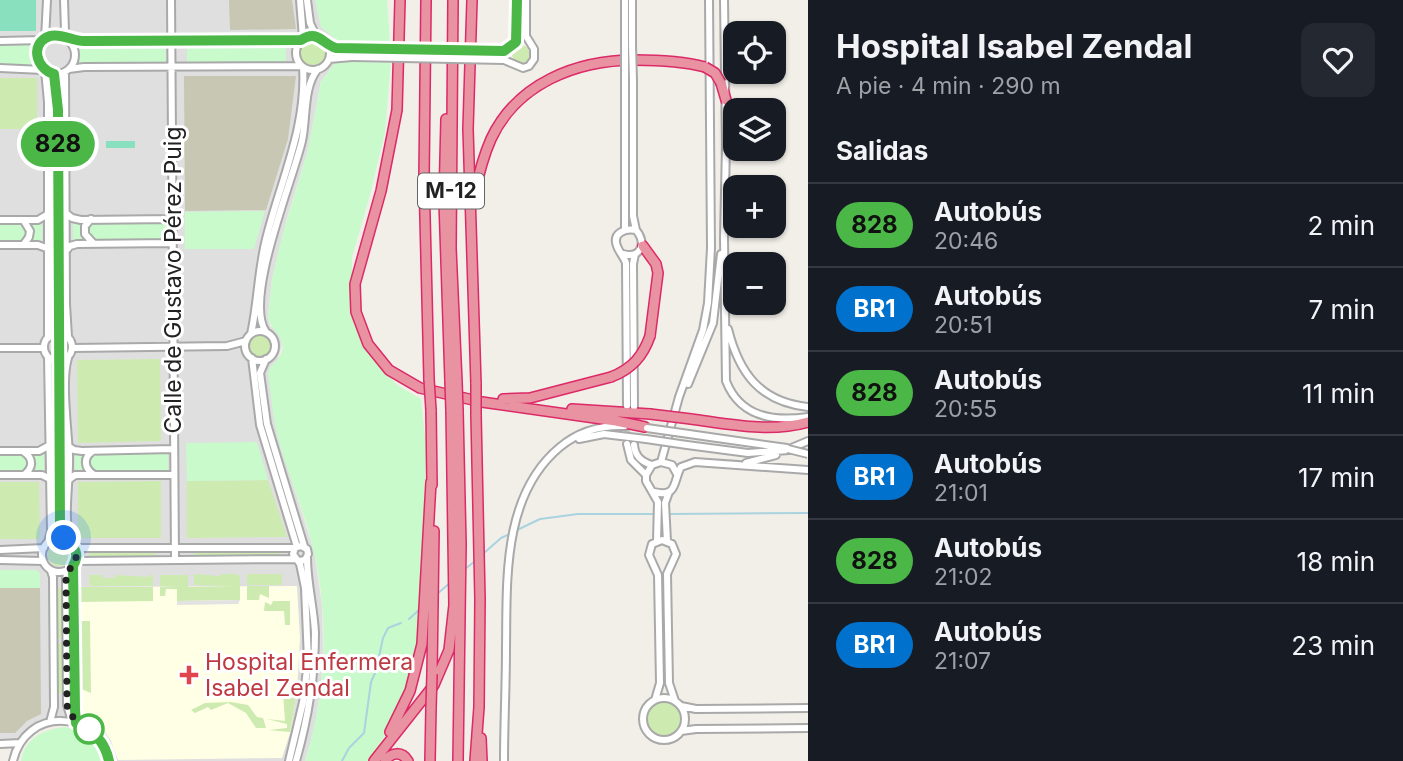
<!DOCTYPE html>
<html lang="es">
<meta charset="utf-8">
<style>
:root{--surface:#171b24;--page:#242831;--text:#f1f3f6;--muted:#9ea1a6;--line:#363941}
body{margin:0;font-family:Inter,sans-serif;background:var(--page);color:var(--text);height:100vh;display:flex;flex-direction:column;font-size:26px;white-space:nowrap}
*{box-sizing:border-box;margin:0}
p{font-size:23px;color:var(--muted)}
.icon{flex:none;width:38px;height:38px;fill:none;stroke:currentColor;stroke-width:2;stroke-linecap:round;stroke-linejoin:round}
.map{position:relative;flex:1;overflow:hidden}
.drawer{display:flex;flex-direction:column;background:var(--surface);width:595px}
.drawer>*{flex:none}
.badge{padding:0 14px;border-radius:23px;font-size:24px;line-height:46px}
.fabs{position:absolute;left:723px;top:21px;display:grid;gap:14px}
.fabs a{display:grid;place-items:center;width:63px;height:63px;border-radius:14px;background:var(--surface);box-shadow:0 2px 5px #0004;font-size:35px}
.you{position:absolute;width:35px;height:35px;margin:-18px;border:5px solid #fff;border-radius:50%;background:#1a73e8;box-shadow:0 0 0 10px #1a73e833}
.map>.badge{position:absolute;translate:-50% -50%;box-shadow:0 0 0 4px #fff}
h2{padding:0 28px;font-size:26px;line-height:63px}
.round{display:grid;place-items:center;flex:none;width:74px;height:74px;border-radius:14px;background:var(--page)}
.summary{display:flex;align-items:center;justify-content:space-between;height:119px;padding:0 28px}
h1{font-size:33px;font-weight:700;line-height:52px}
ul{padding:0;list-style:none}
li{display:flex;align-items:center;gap:21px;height:84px;padding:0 28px;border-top:2px solid var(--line)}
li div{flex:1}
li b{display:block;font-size:26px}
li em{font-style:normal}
li .badge{min-width:77px;font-weight:700;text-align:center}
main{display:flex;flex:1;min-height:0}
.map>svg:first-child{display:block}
</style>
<main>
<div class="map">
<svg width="808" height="761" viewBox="0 0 808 761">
<rect width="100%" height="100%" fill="#f2efe9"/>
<path fill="#e0dfdf" d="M0,0h317l4,27 16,13v21l-16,20 -13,69 -21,68 -15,61 -4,38 2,9 9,7 3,12 -4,13 -5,54 6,28 35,111 8,54 1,43 -2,35 -6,42 -10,36h-196l-6,-17 -27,-21 -32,1 -24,19 -20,1z"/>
<path fill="#ffffe5" d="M297,586l3,53 -3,51 -7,43 -8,25 -164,2 -7,-19 -6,-9 -12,-11 -14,-7 -1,-127z"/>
<path fill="#c7c7b4" d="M229,0h63l4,29 -66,1z
M184,76h112l-8,63 -22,71 -81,1z
M0,588h40l1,126 -14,7 -12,12h-15z"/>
<path fill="#cdebb0" d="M300 52a13 13 0 1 1 26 0a13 13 0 1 1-26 0Z
M512 54a9 9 0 1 1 18 0a9 9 0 1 1-18 0Z
M0,78h37v51h-37z
M51,89h3v5l2,48h-4z
M51,146l3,1v12h2v40h-4z
M52,203h4v118h-3z
M249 346a11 11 0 1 1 22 0a11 11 0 1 1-22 0Z
M160,359l1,82 -83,2 -1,-83z
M53,374h3l2,86h-4z
M54,464h2l2,60h-4z
M268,480l19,57 -100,1v-57z
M161,481v57h-83v-56z
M0,482h39l1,57h-40z
M48 555a11 11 0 1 1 22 0a11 11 0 1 1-22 0Z
M281,550v6h-87v-5z
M155,551v5l-66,1v-5z
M194,574l26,2 1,-2h16l3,3v23l-63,1v-12h-11l-1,7h-5v-9l17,-1h-17v-11h28v12l46,-1 -40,-1z
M247,574h35v11h-35z
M89,575h13l1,3h12v-3l34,2v-2h4v11h-63z
M247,586h22v12l-9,-4 -1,6h-12z
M79,587h74v14l-74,1z
M57,588h5v51h-5z
M273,601h17v24h-5l-1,-14h-20l1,-9 6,3z
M79,621h11l1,72 -12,-5z
M57,643h6v50h-5z
M70,643h3l1,73 -3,-7z
M283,693l13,4 -6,35 -21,-2 18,-2v-4l-20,-5 18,2z
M646 719a18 18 0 1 1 36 0a18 18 0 1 1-36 0Z
M231,702l17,3 9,12 6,1 3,10h-10l-10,-15 -18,-10 -17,7 -3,-3 -13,6 -4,-3 14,-7z"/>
<path fill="#c8facc" d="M315,0h72l4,60 -6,72 -15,63 -18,62v61l16,34 29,33 24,14 5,46 -6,194 -9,40 -18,44 -24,38h-64c21,-67 25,-144 8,-212 -8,-37 -24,-71 -34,-107 -6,-23 -8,-46 -11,-69 2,-9 9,-11 13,-19 7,-17 -11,-23 -13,-37l4,-38 10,-43 26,-86 13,-69 16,-20v-21l-16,-13z
M286,42v21l-99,1v-21z
M33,43v22h-33v-21z
M78,43l87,1 1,18 -3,2 -85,1z
M265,211l-11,38h-69v-37z
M162,220l5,5v13l-5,3 -89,1v-21z
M0,222h42v20h-42z
M257,442l11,38 -81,1 -1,-38z
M168,451v21l-93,1v-21z
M44,452v21h-44v-20z
M0,570h36l4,3v15h-40z
M65,727c21,4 31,14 39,34h-83c4,-23 23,-32 44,-34z"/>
<path fill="#88e0be" d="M0,0h36v31h-36z
M106,141h29v7h-29z"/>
<path fill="#e2e2e2" d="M240,600l-2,4 -61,1v-4z"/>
<path fill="#fff" d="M353,44l151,3v17l-152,-2z"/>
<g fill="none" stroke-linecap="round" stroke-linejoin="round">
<path stroke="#aad3df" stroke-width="2" d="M670,514l138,-1
M515,531l25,-12 38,-5h76
M484,553l17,-15 9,-4
M465,569l9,-7
M436,595l15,-13
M409,619l10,-9
M342,761l7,-13 15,-15 7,-51 5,-11 7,-33 5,-10 13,-5"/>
<path stroke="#c8c6c1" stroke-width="6" stroke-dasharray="6 3" stroke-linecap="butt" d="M627,444v-22"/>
<defs>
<path id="minor" d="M64,0l1,31 2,8
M171,0l4,559
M300,0l3,38
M307,0l3,23 6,13
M625,0v45
M632,0v45
M724,0l2,145 -2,93 2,143c14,36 47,41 82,36
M296 53a17 17 0 1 1 34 0a17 17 0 1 1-34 0Z
M37 55a19 19 0 1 1 38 0a19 19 0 1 1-38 0Z
M45,39l2,-39
M69,40l232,-1
M0,41l43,-1
M329,46l23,2
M504,51l12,-9 1,-42
M329,59l23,-2
M504,60l19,8 6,-2 5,-7v-10l-8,-13v-36
M0,68l43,2
M69,69l15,-2 217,-1
M45,70l3,32v236
M65,72l1,232 2,33
M633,80v136l3,14
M66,213l6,5 9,2 91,-1
M91,219l-6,7v8l8,9
M0,220h38l10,-6
M625,229v-148
M24,244l5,-7 1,-6 -6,-10
M0,245h38l11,4
M65,252l5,-6 7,-2 95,-1
M623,254c18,5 24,-11 13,-24 -11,-2 -24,3 -19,16 2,6 7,11 9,17l1,143
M728,329c11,44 32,73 80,78
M245 346a15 15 0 1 1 30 0a15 15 0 1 1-30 0Z
M266,332c-23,-32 27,-152 36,-191 5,-22 1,-55 16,-72
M44 347a14 14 0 1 1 28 0a14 14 0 1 1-28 0Z
M251,334c7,-32 7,-64 15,-95 14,-57 41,-112 37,-172
M0,348h44
M73,348l154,-2 19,-5
M68,358c-7,22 0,72 1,97 1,28 -6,58 1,86
M252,358l8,67 37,122
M266,359l-6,14 7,51 37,122
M688,384l25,-61 8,-69
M634,407l-1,-143 2,-10
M689,434l98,14
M579,439l25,-5 42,5
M627,444l4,16 15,15
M634,445c1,12 8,17 18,20
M687,445l61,8 41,-3
M68,446l6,4 8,1 91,-2
M789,449l19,-8
M0,451h39l11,-6
M93,451c-10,6 -9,17 0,23
M661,462l18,-65 24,-67 5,-27 3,-55 -2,-248
M746,463l30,-8
M0,475h42l8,4
M24,475c9,-7 10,-16 0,-23
M67,481l8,-6h99
M654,492c24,6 19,-11 27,-25l14,-5 113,8
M42 555a17 17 0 1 1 34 0a17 17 0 1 1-34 0Z
M657,541l1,-39 -12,-21v-6l6,-10 9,-3 11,3 5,9
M667,541l-2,-38 4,-11
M48,542l3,-11 -3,-174
M76,548h219
M0,550l44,-2
M0,560l43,1
M76,561l219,-2
M68,570l-2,9 1,126 5,16
M643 719a21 21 0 1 1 42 0a21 21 0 1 1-42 0Z
M655,700l5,-17 -2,-108 -9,-20 3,-11 10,-4 10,4 4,10 -9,20 2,109 6,18
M681,706l15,3 112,-1
M50,722l4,-15 -1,-130 -2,-6
M681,731l15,-2 112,-1
M0,744l20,-1
M13,761c12,-54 84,-53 96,0
M289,761l14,-59 5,-41 -3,-73 -5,-24 -7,-10 2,-6 6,-2 6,3 1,5 -3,6 -6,1
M296,761c12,-42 19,-84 19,-128 -1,-25 -8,-50 -8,-75
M504,761c0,-38 2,-75 2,-113 1,-68 -4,-153 54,-201 19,-16 40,-22 65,-21"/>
<path id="highway" d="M400,0l-3,110 -16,81 -26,93 1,28 12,32 21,26 31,18 62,14 134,19 29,6
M426,0l-2,177 5,202
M453,0l-2,248 6,134
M472,0l-4,129 8,255
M721,83l5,17
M446,119l-2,82 6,180
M474,196c4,-19 9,-39 17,-57 26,-56 86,-79 144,-79 23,0 47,1 70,7
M643,246l13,18 2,9 -8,63
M503,399l27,-1 81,-21
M572,409l78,5
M431,410l1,75
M691,419c38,5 79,14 117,3
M432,674l2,-143
M390,732l20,-41 12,-47 9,-162
M481,738l1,23
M374,761l60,-76 15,-35 5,-45 -3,-195
M385,761c6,-9 17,-10 23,0
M430,761l1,-53
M458,761l3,-217 -3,-133
M475,761l4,-54 1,-108 -4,-184"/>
</defs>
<use href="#minor" stroke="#a9a9a9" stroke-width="10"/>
<use href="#highway" stroke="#dc2a67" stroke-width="12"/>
<use href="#minor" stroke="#fff" stroke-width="6"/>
<use href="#highway" stroke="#e892a2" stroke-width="9"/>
<defs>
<path id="minor-bridge" d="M632,45l1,35
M352,48l152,3
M352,57l152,3
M625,81v-36
M647,428l42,6
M646,439l41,6
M788,449l20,5"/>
<path id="highway-bridge" d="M705,67l10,6 6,10
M611,377c21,-8 32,-21 39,-41
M429,379l2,31
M450,381l1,29
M457,382l1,29
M476,384v31
M650,414l41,5
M431,708l1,-34"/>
</defs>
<use href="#minor-bridge" stroke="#a9a9a9" stroke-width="10" stroke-linecap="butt"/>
<use href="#highway-bridge" stroke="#dc2a67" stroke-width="12" stroke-linecap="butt"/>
<use href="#minor-bridge" stroke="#fff" stroke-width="6"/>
<use href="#highway-bridge" stroke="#e892a2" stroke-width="9"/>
</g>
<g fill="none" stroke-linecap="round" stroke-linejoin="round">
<defs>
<path id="line" d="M109,761c-4,-19 -15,-31 -33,-38l-1,-13 -2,-144c11,-19 -9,-23 -13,-40l-2,-416 -4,-36c-18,-5 -25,-31 -4,-38 11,-3 23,5 34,5l217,-1c17,-11 21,4 35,8l168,3 12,-9 1,-42"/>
</defs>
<use href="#line" stroke="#fff" stroke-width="16"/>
<use href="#line" stroke="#4ab747" stroke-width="10"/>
<path stroke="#222" stroke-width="7" stroke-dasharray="0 12.6" d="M64,538c26,14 5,25 2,41l1,126 2,9 20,15"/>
</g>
<path fill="#e0444e" stroke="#fff" stroke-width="2.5" d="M185.5 664.5h7v7h7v7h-7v7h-7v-7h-7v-7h7z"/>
<circle fill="#fff" stroke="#4ab747" stroke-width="3.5" cx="89" cy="729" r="14"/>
<g text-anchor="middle" stroke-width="6" stroke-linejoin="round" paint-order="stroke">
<rect fill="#fff" stroke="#646464" stroke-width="2" x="418" y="173.5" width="66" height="35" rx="5"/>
<g font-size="21" font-weight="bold" fill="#222">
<text x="451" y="198">M-12</text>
</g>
<g font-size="23" fill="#222" stroke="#fff">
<text transform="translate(173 280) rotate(-90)" y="8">Calle de Gustavo Pérez Puig</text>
</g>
<g font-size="23" fill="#be3a42" stroke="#fff" text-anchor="start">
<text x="205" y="670">Hospital Enfermera<tspan x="205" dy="26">Isabel Zendal</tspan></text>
</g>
</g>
</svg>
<div class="fabs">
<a><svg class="icon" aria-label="locate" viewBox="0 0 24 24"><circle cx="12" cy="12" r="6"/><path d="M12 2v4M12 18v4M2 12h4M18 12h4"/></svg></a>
<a><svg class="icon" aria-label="layers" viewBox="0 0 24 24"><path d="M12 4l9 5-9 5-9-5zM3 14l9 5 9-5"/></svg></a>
<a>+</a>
<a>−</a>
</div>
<div class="you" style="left:64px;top:538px"></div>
<b class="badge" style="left:58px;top:144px;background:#4ab747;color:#111">828</b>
</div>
<section class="drawer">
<div class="summary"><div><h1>Hospital Isabel Zendal</h1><p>A pie · 4 min · 290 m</p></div><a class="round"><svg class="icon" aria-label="heart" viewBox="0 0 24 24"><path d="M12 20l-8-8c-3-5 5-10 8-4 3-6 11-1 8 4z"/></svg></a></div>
<h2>Salidas</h2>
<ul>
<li><span class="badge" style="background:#4ab747;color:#111">828</span><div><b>Autobús</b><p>20:46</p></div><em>2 min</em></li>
<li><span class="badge" style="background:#0072ce;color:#fff">BR1</span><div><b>Autobús</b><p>20:51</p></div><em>7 min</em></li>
<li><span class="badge" style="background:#4ab747;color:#111">828</span><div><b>Autobús</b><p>20:55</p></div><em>11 min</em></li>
<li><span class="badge" style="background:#0072ce;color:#fff">BR1</span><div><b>Autobús</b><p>21:01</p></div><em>17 min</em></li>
<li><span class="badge" style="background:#4ab747;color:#111">828</span><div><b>Autobús</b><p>21:02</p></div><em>18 min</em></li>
<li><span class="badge" style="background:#0072ce;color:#fff">BR1</span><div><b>Autobús</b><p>21:07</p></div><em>23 min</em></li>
</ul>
</section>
</main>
